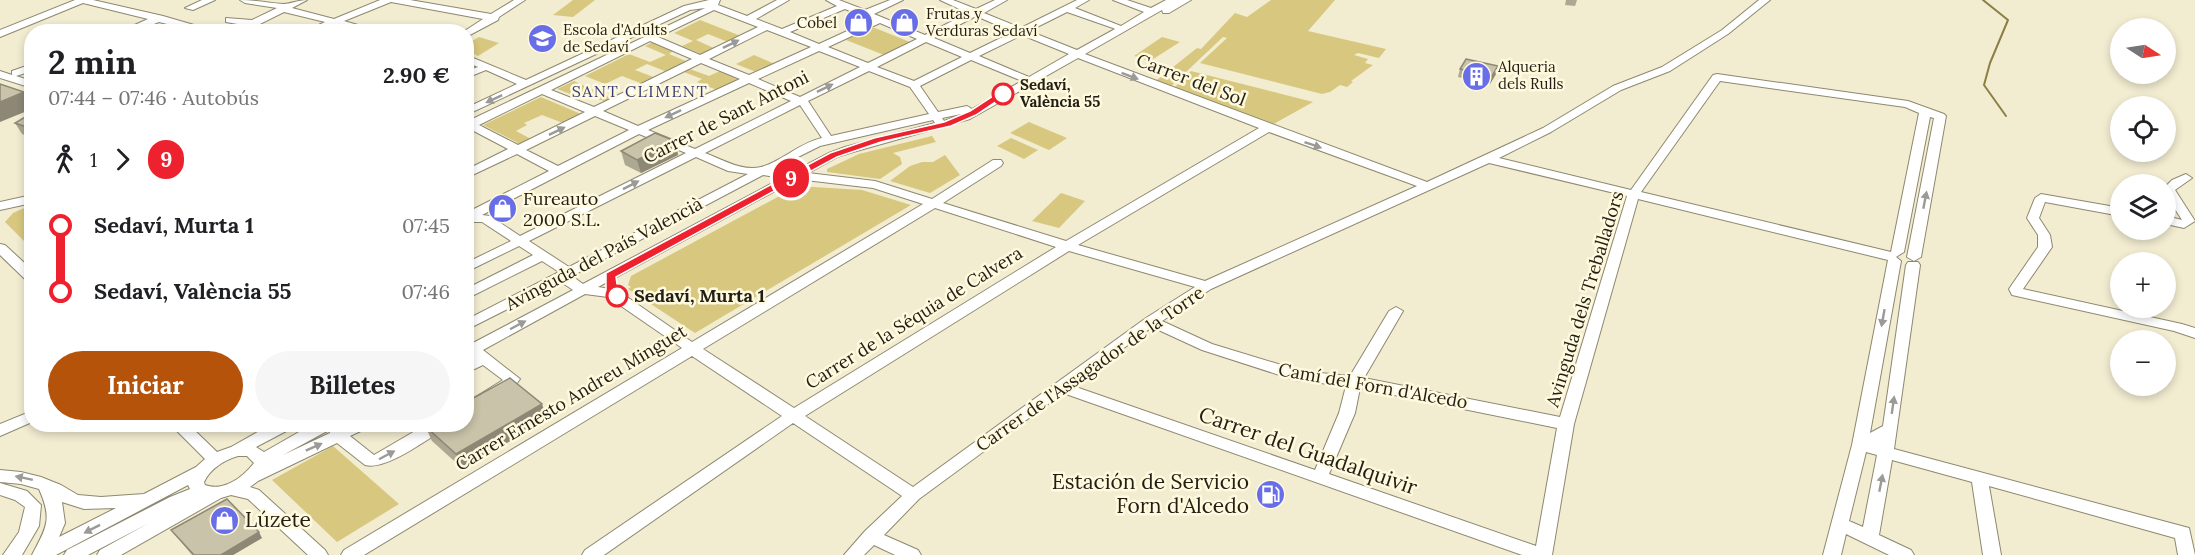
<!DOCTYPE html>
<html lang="es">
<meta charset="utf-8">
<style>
:root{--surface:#fff;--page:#f6f6f6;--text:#202124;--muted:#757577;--accent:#b45309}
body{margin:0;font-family:Lora,serif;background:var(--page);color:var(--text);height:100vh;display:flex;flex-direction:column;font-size:22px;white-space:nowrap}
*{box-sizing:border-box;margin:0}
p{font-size:20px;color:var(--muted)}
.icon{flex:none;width:33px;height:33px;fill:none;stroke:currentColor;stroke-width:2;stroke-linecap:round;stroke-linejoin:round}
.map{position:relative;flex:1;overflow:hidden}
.sheet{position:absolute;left:24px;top:24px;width:450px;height:408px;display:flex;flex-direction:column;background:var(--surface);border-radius:24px;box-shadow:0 3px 9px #0003}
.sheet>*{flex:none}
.badge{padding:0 12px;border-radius:20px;font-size:21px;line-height:39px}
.needle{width:39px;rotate:102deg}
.tools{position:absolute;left:2110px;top:18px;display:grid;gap:12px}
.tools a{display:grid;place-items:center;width:66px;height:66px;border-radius:50%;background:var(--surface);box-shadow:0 3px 9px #0003;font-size:30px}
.map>.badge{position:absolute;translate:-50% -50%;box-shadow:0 0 0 3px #fff}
.legs{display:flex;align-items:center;gap:9px;height:66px;padding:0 24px;font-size:20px}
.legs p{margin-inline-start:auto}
.overview{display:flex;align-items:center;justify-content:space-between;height:102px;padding:0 24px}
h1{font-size:33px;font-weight:800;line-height:45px}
.primary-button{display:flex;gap:12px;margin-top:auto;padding:12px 24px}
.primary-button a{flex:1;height:69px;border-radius:36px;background:var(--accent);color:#fff;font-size:24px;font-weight:800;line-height:69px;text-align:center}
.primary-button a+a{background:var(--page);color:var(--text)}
ul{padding:0 24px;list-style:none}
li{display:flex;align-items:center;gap:21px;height:66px;font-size:22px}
li i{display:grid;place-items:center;width:9px;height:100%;margin:0 8px;background:currentColor}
li i::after{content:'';width:15px;height:15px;margin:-8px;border:4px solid;border-radius:50%;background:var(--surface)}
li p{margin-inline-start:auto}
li:first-child i{background:linear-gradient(#0000 50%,currentColor 0)}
li:last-child i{background:linear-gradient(currentColor 50%,#0000 0)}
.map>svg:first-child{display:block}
</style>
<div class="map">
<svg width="2195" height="555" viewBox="0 0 2195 555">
<rect width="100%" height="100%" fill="#f2ecd1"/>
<path fill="#d8c87f" d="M573,0h22l-22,17 -20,-2z
M1271,0h64l-27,31 78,18 -7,9 -21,-5 -4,2 14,4 -3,4 8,2 -22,16 2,1 -6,5 -7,-2 -10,7 -8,2 -122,-31 27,-25 -4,-1 -55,52 -15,-6 44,-35 4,1 34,-36 12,4z
M700,20l41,16 -13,6 -20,-8 -12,6 20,9 -13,6 -21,-9 11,-5 -19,-8z
M871,28h4l35,14 -26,13 -38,-15z
M479,37l20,6 -21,13 -11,-5v-7z
M1162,37l18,5 -30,19 -16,-5z
M653,42l20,9 -4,3 19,8 -21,10 -20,-8 -12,6 21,8 -13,6 -21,-8 -17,8 -20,-8 44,-22 21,8 16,-7 -21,-9z
M754,55l21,9 -19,8 -20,-8z
M690,69l19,7 11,-5 19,9 -22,10 -20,-8 5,-3 -18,-7z
M1191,71l122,31 -43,24 -98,-36z
M574,81l39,18 -7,3 -20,-8 -8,3 -21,-8z
M541,97l40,17 -18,9 -21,-8 -18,8 3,2 -11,6 15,8 -11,5 -37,-19z
M1029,122l38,16 -18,12 -39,-17z
M932,136l4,6 -43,11 7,4 2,7 -22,15 -53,-7v-3l32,-15z
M1011,138l27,12 -14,9 -27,-13z
M945,155l15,20 -30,18 -40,-12 20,-15 12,-4h11z
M798,186l64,4 49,15 -216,128 -67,-44 3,-2 -3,-2 3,-9z
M1061,193l24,8 -26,27 -27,-7z
M31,205h1l-1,43 -26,-26 8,-9z
M333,446l66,58 -62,38 -65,-62z"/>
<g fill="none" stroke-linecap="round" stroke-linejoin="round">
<path stroke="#8d7f43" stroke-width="2" d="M1983,0l25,20 -18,43 -6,22 22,31"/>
<defs>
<path id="minor" d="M75,0h18l70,16 55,16h-19l-40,-10 -25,10h-15l29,-13 -65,-16 -83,34v-7z
M202,0h13l-22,10 -8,-2z
M240,0c15,0 29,3 43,4 8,0 15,-4 24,-4l-15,8 42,11 46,-19h30l81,14 23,-14h11l-26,17 -1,3 -32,17v-5h-3l20,-13 -92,-17 -47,19 38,11h-19l-28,-7 -16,7h-15l21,-10 -41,-10 -40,20h-14l13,-7 -17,-3v-4l26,2 25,-12 -32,-5z
M709,0h11l-2,5 29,11 30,-16h12l-33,19 26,10 55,-23 -11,-6h13l26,10 25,-10h13l-29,14 51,21 43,-22 -28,-13h13l23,9 19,-9h12l-23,13 37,15 56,-28h12l-14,8 46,18 23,-14 -31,-12h14l24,8 15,-8h25l-22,13h-6l-1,-3 -77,44 342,128 116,-54 70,-42 49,-19 60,-37 37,-30h11l-42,34 -58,37 -49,19 -70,42 -52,26 132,32 82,-115 4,-1 191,27 36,13 2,2 -25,141 -7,4 -7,-4 27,-139 -4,-1 -26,135 -8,5 5,4 -31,172 13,-7 23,-161 2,-3h10l2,3 -26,184 295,79 6,27h-17l-3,-17 -186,-52 12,69h-18l-11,-73 -80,-22 -13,75 32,15 3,5h-25l-43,-21 -5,21h-18l29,-110 36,-185 -250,-61 -64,225 -22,131h-30l-459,-162 -144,106 -35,36 34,15 3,5h-26l-21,-10 -10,10h-20l21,-24 37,-35 -109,-73 -189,132h-22l3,-5 197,-134 -90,-60 -328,199h-23l3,-5 338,-202 -74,-51 -23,-3 -102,56 37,29 -8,11 -46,25v-12l37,-23 -20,-15 -17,8v-12l7,-3h-7v-18l7,3 100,-53 -12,-8 -95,48v-10l93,-48 -17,-11 -76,38v-10l67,-34 -14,-9 -53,26v-9l45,-22 -29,-19h-16v-9l83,-42 -32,-17 -51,24v-8l42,-21 -38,-20 -4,1v-8l239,-114 -15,2 -224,105v-7l51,-24 -31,-14 -20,8v-7l12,-4 -12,-5v-7l60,25 158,-74zM845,9l26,11 -52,24 -29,-12zM714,10l44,17 -58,28 -42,-18zM1067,12l46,16 2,1 -38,21 -48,-19zM976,16l37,16 -43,21 -36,-15zM880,23l37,16 -49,24 -40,-16zM767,30l44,17 -62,28 -40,-16zM1022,35l47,19 -40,23 -50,-21zM650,41l42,18 -98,48 -43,-17zM926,42l36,15 -48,24 -37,-14zM819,51l41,16 -60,30 -42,-18zM1078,58l181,70 -193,113 -123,-38 58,-37 2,-3 -2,-3h-8l-61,39 -57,-18 -67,-8 29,-16 16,-5 117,-33zM971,60l51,21 -50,28 -5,-3 -29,6 -18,-26zM701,63l39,16 -102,47 -35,-15zM869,71l41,16 19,27 -98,22 -23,-35zM1720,81l185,26 14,6 -28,139 -250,-60zM749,83l42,18 -96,48 -47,-19zM542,94l43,18 -67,33 -39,-20zM800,105l22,33c-23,5 -41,24 -61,29 -18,5 -40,-8 -56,-14zM966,113l-22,8 -2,-3zM595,116l34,14 -71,36 -32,-16zM933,120l2,3 -90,24 -16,6 -36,19 -19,-3 46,-23zM1269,132l148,54 -212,95 -127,-36zM639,134l47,19 -166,83 -30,-20 -8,-1zM696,157l32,14 20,3 -179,93 -40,-26zM1489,163l138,33 -67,221 -196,-39 39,-67 -7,-4 -7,4 -39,65 -49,-5 -89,-27 -50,-23 49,-32zM763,175l19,3 -199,106 -11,-8zM797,179l76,9 50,16 -231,138 -75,-52 -19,-3zM935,208l121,39 -262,161 -91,-59zM1069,251l126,36 -49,31 -233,169 -108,-71zM1152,327l50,23 93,30 51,6 -7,27 -24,57 -242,-84zM1360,388l197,40 -21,118 -207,-72 26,-61zM1866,452l11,3 -14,72 -14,-6z
M32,64v7l-16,5 16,5v7l-32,-10v-7l12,4v-4z
M2186,174l6,4 -17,12 20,31 -11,7 -18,-4v-8l16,4 -16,-25v-9l6,-6z
M2041,194l80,14v8l-76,-14 -6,16 11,17 2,12 -29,42 159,35 13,4v10l-21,-7 -162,-36 -3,-6 29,-42v-12l-11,-17 8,-20z
M32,195v8l-32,7v-8z
M0,244l5,1 27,25v12l-5,-1 -27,-26z
M32,411v11l-32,14v-12z
M170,424h18l29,28 14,-5 41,-23h22l-2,4 -36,19 8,5 49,-28 30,2 26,-2 -2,4 -17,8 24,19 53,-31h21l-2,4c-19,11 -60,43 -81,37l-28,-22 -79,38 -8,6 9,3 66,60 3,5h-20l-60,-56 -17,-4 -10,3 -100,57h-24l3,-5 49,-27 -61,32h-24l3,-5 103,-53 20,-8 -2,-4 -132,70h-24c14,-27 21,-35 7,-66l-18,-5 -21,-2v-12l21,2 20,5 20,8 17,10 23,2 43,-3 52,-27 9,-8zM329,430l1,3 -47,22zM238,456h9l7,7c-11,14 -30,29 -49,22l-1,-3c6,-13 20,-22 34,-26zM62,502l22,7 32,-1 -57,29 6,-14z
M0,483l27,8 14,14 -2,21 -17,29h-19l16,-23 6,-25 -10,-7 -15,-5z"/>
</defs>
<use href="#minor" stroke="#8d886f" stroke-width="2"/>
<use href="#minor" fill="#fff" fill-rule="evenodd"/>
</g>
<path fill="#ada891" d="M1566,0h11l-2,6 -10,-1z
M1460,69l36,5 -6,10 -32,-7z
M32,113v25l-10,-4 -7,-11 11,-6 -1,-1z
M675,141l3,14 -37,18 -16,-8 -4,-14z
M547,419l-84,50 -31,-28 -7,-15z
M171,530l91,8 -29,17h-41z"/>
<path fill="#8d8876" d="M1498,66l-2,8 -6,10 2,-8z
M24,92l8,12v5l-32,13v-20z
M675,141l3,14 -37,18 -4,-13z
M542,404l5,15 -84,50 -7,-15z
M259,532l3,6 -29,17h-12z"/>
<path fill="#c9c3a9" stroke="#8d8876" stroke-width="1.5" d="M1466,59l32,7 -6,10 -32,-7z
M0,84l24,8 -24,10z
M32,113v16l-17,-6 12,-7h-2z
M655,133l20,8 -38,19 -16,-9z
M510,378l32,26 -86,50 -31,-28 2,-2h39v-22z
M227,499l32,33 -38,23h-27l-23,-25z"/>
<defs><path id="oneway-solid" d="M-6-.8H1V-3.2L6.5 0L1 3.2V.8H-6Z" transform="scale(1.5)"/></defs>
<g fill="#9b9a96">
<use href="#oneway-solid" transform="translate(731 44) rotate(-26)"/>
<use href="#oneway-solid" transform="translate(1130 76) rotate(21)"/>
<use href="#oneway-solid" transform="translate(825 88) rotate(-26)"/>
<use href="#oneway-solid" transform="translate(494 99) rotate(155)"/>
<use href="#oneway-solid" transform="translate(673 114) rotate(155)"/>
<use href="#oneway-solid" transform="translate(557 131) rotate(-26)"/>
<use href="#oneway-solid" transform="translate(1313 145) rotate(19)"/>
<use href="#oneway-solid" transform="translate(631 185) rotate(-27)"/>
<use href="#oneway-solid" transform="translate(1925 200) rotate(-79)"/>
<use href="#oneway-solid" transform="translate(1883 318) rotate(100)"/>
<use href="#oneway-solid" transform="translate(518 325) rotate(-28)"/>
<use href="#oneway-solid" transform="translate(1893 405) rotate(-82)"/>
<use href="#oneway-solid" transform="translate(314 447) rotate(-24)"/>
<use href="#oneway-solid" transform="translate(387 455) rotate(-28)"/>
<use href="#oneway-solid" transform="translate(24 478) rotate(-168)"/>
<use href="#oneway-solid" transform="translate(1881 483) rotate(-79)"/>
<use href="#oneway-solid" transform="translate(92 529) rotate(153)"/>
</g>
<path fill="#ed222e" stroke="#fff" stroke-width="1.5" d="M999,92l8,2 -31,21 -25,11 -70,16 -44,15 -221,120 2,14 5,5 -2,3h-8l-7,-6v-20l224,-120 44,-15 70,-16 26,-11z"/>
<defs>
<symbol id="shop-disc" viewBox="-11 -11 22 22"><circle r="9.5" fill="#686ee7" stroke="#fff9de"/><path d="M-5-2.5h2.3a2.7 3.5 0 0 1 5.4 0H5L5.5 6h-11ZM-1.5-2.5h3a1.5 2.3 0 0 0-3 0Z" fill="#fff"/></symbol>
<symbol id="school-disc" viewBox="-11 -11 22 22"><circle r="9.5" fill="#686ee7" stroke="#fff9de"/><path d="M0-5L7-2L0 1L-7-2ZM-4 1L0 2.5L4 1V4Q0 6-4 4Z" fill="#fff"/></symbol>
<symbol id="building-disc" viewBox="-11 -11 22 22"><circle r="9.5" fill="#686ee7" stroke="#fff9de"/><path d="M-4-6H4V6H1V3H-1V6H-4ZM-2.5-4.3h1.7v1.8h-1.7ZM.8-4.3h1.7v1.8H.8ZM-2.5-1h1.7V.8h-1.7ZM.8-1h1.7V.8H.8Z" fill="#fff"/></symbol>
<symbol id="fuel-disc" viewBox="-11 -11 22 22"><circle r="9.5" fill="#686ee7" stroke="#fff9de"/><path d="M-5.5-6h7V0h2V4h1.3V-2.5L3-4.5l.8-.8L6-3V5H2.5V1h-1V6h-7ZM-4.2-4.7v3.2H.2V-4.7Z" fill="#fff"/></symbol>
</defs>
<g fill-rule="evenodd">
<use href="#shop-disc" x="842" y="6" width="33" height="33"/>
<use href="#shop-disc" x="888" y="6" width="33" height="33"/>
<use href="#school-disc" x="526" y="22" width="33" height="33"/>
<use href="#building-disc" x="1460" y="60" width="33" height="33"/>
<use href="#shop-disc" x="486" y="192" width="33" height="33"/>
<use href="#fuel-disc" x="1254" y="478" width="33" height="33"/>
<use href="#shop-disc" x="208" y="504" width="33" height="33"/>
</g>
<g fill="#fff" stroke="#ed222e" stroke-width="3">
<circle cx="1003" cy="94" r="10"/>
<circle cx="617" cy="296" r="10"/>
</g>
<g text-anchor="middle" stroke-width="5" stroke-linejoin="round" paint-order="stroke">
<g font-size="15" fill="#211e15" stroke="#fff9de" text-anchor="start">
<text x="926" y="19">Frutas y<tspan x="926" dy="17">Verduras Sedaví</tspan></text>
<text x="837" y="28" text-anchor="end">Cobel</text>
<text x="563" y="35">Escola d'Adults<tspan x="563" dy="17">de Sedaví</tspan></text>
<text x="1498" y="72">Alqueria<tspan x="1498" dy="17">dels Rulls</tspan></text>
</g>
<g font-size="15" font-weight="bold" fill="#211e15" stroke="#fff9de" text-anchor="start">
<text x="1020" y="90">Sedaví,<tspan x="1020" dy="17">València 55</tspan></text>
</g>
<g font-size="16" letter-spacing="1.5" fill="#373c77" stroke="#fff9de">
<text x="640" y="97">SANT CLIMENT</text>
</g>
<g font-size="18" fill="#211e15" stroke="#fff9de">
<text transform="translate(1191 80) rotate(21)" y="6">Carrer del Sol</text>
<text transform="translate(726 117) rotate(-27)" y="6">Carrer de Sant Antoni</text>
<text transform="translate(604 254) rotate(-28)" y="6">Avinguda del País Valencià</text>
<text transform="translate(1585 299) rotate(-73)" y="6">Avinguda dels Treballadors</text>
<text transform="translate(914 318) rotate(-32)" y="6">Carrer de la Séquia de Calvera</text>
<text transform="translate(1090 369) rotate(-35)" y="6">Carrer de l'Assagador de la Torre</text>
<text transform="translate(1373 386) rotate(10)" y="6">Camí del Forn d'Alcedo</text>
<text transform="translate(571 398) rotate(-31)" y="6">Carrer Ernesto Andreu Minguet</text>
</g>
<g font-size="18" fill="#211e15" stroke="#fff9de" text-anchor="start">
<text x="523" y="205">Fureauto<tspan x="523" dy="21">2000 S.L.</tspan></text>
</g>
<g font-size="18" font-weight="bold" fill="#211e15" stroke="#fff9de" text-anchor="start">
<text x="634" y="302">Sedaví, Murta 1</text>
</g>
<g font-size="21" fill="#211e15" stroke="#fff9de">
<text transform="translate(1308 451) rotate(19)" y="7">Carrer del Guadalquivir</text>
</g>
<g font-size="21" fill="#211e15" stroke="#fff9de" text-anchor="end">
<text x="1249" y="489">Estación de Servicio<tspan x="1249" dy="24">Forn d'Alcedo</tspan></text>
<text x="245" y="527" text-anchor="start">Lúzete</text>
</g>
</g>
</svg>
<div class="tools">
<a><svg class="needle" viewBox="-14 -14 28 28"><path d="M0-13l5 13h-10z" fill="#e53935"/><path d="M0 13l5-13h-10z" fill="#757577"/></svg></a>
<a><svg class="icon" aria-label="locate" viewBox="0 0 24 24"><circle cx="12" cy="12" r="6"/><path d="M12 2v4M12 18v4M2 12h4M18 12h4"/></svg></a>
<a><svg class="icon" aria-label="layers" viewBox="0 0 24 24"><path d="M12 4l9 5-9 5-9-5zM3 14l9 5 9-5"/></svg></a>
<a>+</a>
<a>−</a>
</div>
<b class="badge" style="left:791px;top:178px;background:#ed222e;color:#fff">9</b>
<section class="sheet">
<div class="overview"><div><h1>2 min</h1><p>07:44 – 07:46 · Autobús</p></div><b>2.90 €</b></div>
<div class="legs"><svg class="icon" aria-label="walk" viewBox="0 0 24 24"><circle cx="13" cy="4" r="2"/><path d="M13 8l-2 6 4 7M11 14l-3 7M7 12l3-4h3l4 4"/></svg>1<svg class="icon" aria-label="forward" viewBox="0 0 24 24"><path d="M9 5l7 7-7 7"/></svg><b class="badge" style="background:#ed222e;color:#fff">9</b></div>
<ul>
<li><i style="color:#ed222e"></i><b>Sedaví, Murta 1</b><p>07:45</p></li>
<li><i style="color:#ed222e"></i><b>Sedaví, València 55</b><p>07:46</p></li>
</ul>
<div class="primary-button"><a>Iniciar</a><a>Billetes</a></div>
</section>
</div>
